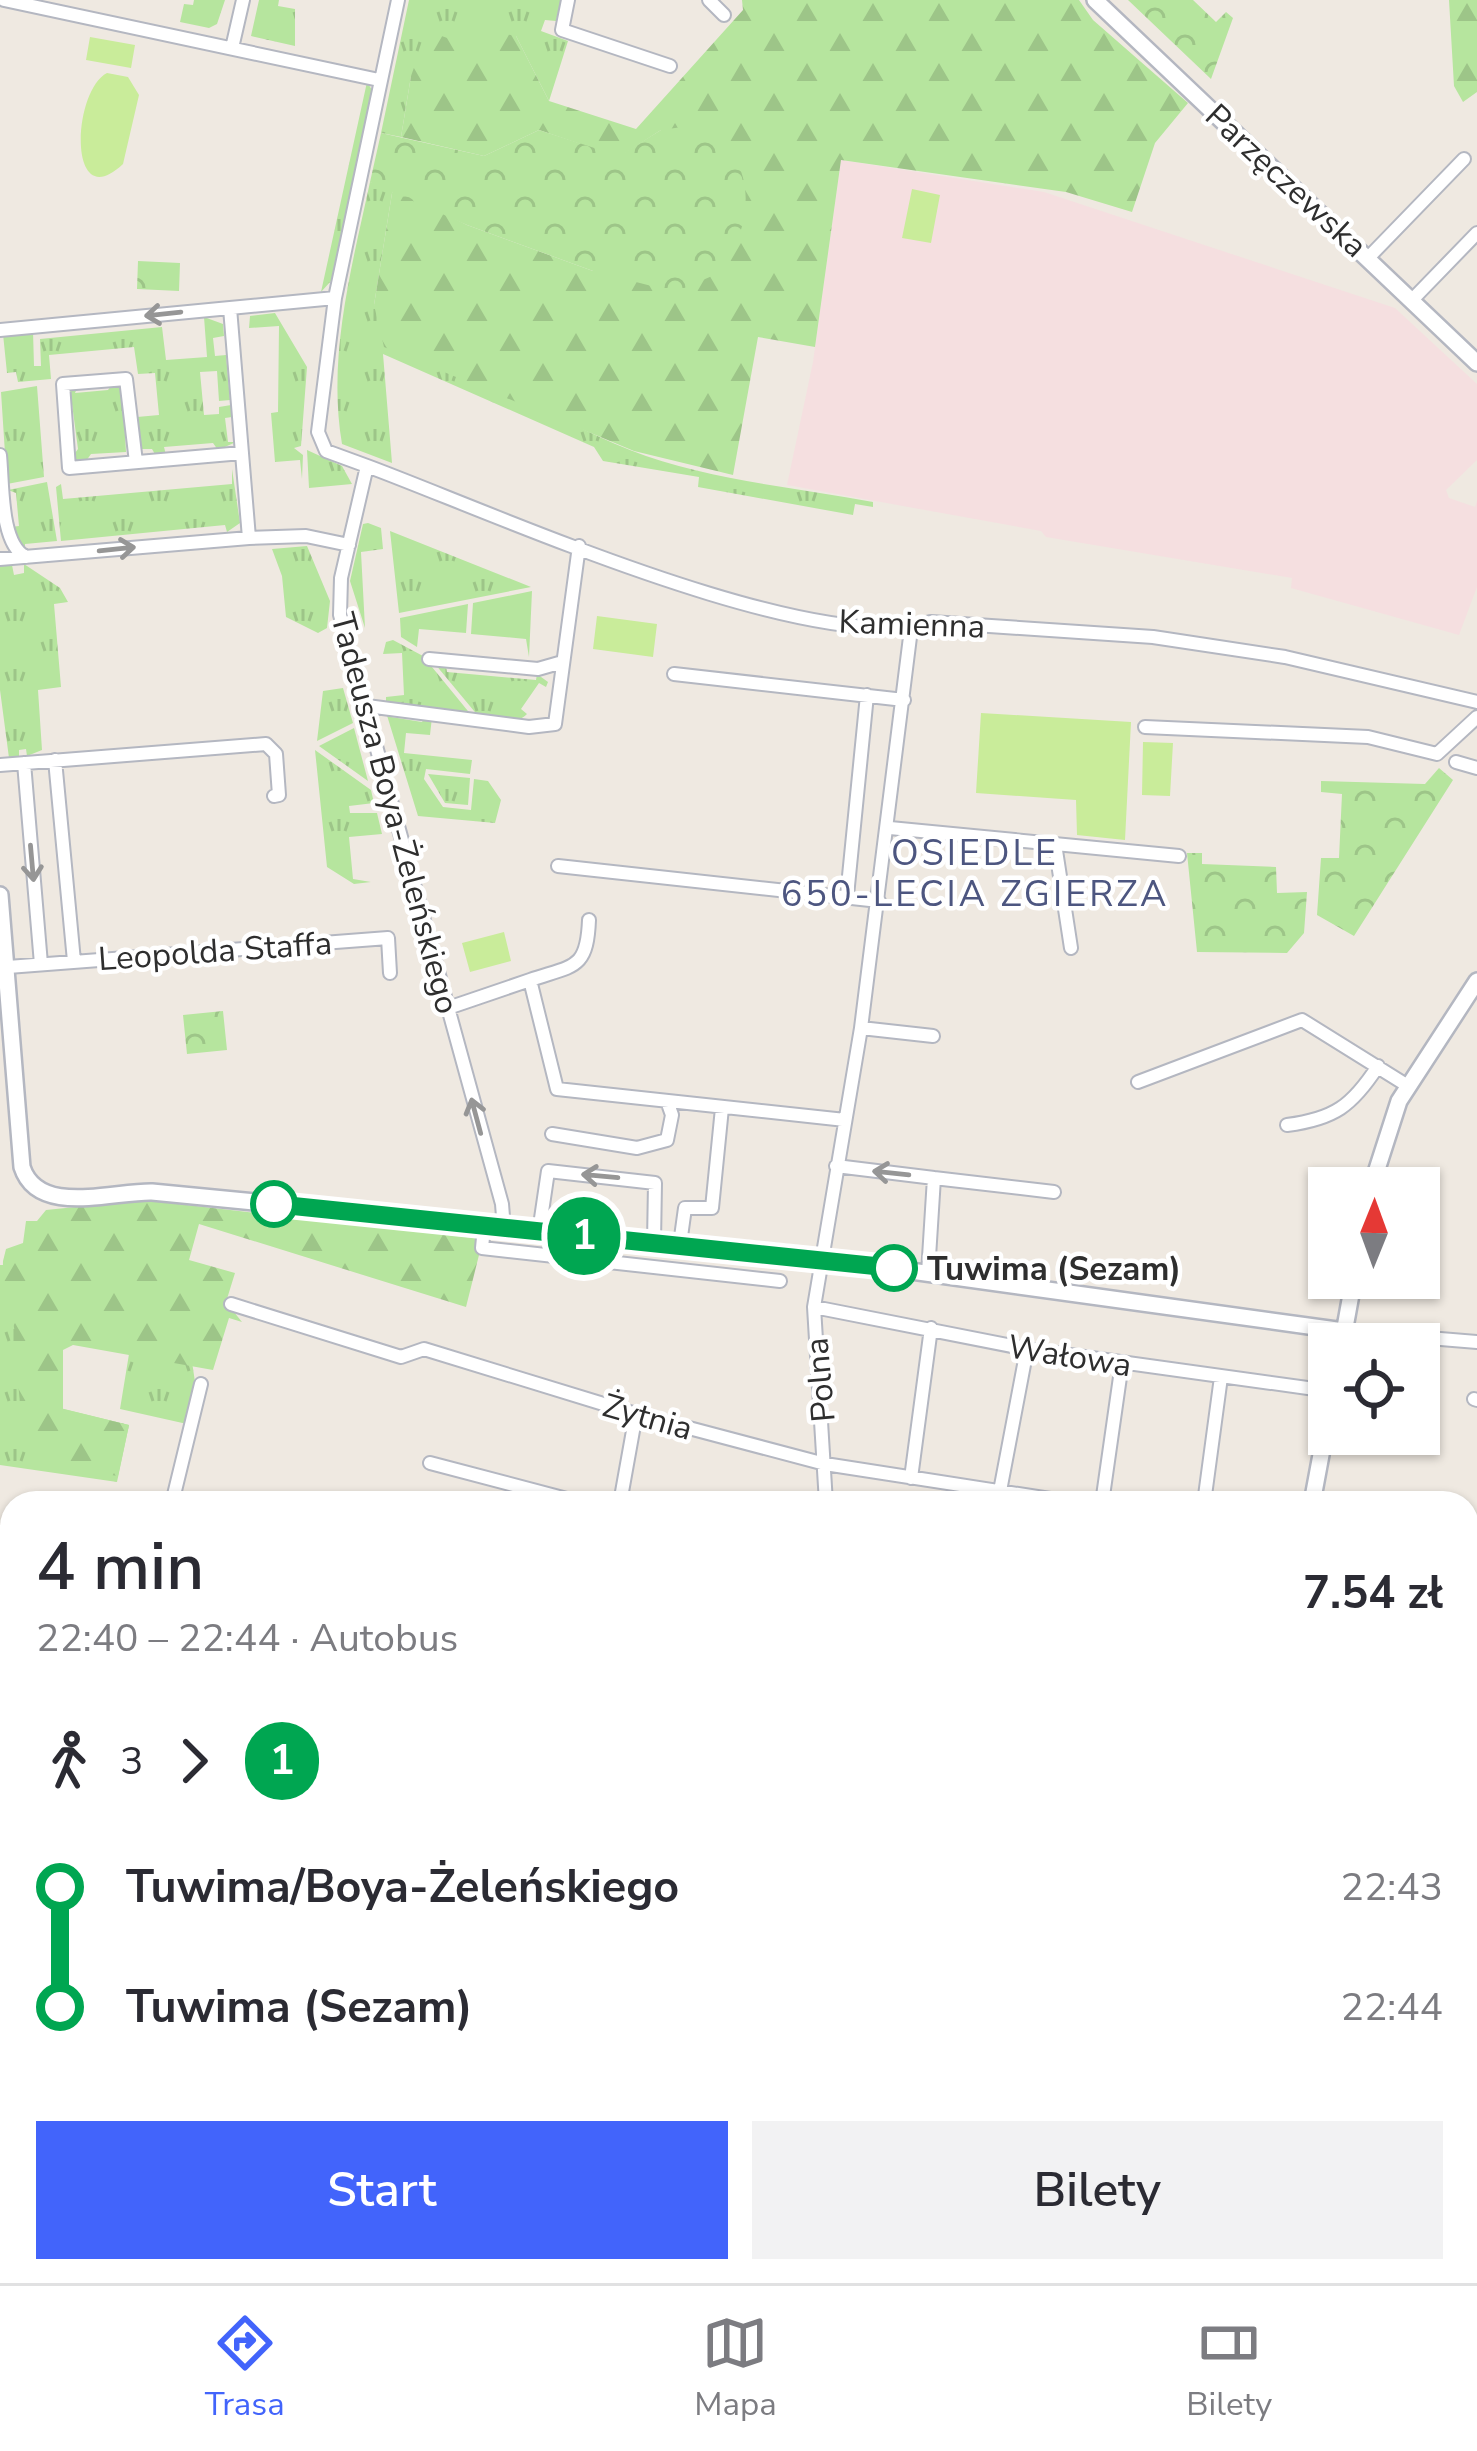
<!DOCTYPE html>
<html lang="pl">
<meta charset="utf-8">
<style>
:root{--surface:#fff;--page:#f2f2f3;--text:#2b2b33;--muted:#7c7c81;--line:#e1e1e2;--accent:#4264fb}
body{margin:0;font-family:"Nunito Sans",sans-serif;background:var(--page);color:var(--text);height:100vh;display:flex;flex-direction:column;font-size:45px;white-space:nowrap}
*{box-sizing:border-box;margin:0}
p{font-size:39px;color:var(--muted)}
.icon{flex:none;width:66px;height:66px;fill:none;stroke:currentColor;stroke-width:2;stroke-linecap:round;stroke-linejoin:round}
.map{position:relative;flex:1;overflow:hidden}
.details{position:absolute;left:0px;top:1491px;width:1479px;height:792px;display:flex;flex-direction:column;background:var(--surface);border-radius:36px 36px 0 0;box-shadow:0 3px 9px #0004}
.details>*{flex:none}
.badge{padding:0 24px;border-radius:39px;font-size:42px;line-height:78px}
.needle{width:78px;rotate:1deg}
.buttons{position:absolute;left:1308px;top:1167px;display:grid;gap:24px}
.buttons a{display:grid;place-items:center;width:132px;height:132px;border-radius:0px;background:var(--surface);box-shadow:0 3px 9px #0004;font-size:60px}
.map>.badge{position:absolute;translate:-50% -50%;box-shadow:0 0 0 6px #fff}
.legs{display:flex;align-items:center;gap:18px;height:132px;padding:0 36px;font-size:39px}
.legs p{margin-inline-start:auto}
.head{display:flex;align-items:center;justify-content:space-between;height:204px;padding:0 36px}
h1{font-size:66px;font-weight:600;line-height:90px}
.primary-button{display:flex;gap:24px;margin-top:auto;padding:24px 36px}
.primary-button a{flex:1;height:138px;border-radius:0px;background:var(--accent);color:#fff;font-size:48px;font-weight:600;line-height:138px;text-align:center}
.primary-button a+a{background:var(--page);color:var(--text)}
ul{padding:0 36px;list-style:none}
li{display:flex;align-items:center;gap:42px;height:120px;font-size:45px}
li i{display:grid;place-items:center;width:18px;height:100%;margin:0 15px;background:currentColor}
li i::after{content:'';width:30px;height:30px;margin:-15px;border:9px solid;border-radius:50%;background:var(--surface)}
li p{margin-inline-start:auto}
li:first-child i{background:linear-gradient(#0000 50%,currentColor 0)}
li:last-child i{background:linear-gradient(currentColor 50%,#0000 0)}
.tab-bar{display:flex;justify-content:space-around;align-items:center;height:168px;border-top:3px solid var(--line);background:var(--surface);font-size:33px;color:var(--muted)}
.tab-bar a{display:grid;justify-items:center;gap:6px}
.tab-bar .current{color:var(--accent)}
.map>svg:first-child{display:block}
</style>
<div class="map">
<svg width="1477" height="2283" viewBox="0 0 1477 2283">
<defs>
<pattern id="grass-tufts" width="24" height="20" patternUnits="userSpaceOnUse" patternTransform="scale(3)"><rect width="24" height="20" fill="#b6e59e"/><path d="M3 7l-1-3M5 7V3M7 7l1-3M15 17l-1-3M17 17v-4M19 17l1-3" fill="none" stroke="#9dc588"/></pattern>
<pattern id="forest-firs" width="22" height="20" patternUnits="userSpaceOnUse" patternTransform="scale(3)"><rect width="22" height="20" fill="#b6e59e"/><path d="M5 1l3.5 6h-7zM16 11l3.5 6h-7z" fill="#9dc588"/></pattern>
<pattern id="park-crowns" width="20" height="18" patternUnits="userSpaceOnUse" patternTransform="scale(3)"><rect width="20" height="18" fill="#b6e59e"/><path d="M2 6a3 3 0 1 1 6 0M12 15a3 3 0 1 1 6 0" fill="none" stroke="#9dc588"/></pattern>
</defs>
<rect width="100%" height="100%" fill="#efe9e1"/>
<path fill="#e3e1e8" d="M49,2271h314l-1,12h-166l-17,-7 -7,7h-43l-81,-5z"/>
<path fill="#f5dfe0" d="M841,160l203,32 351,116 82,76v76l-31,30 3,8 26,9 2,-6v86l-18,48 -168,-47 1,-10 -246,-41 -5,-6 -254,-46 26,-123z"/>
<path fill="url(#grass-tufts)" d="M194,0h31l-8,24 -8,4 -29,-6 4,-18 9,1z
M259,0h20l-1,6 17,3v37l-44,-10z
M409,0h152l-5,21 -11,-1 -4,11 27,10 -19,60 -33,-65 -105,40 -10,61 -20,-4z
M367,82l5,8 -41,191 -10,11z
M370,182l23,5 -19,118c83,51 165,109 256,145 76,30 164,37 243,52v5l-18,-3 -2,11 -155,-28 1,-10 -96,-16 -9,-14 -211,-93 9,109 -50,-19c-15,-87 10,-178 28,-262z
M275,313l32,54 -6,79 -7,2 9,7 -1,24 -2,-19 -25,2 -4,-49 7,-1 1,-86 -30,2 1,-12z
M204,317l19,7 1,12 -11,2 2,18 11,-1 4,45 -11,1 -2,-30 -17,1 4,43 15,-1v-7l12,-2 1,12 -7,1 3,24h8l-18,8 -5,-7 -49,4 2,8 -10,1 -4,-7h-12l-3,-32 22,-2 -4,-42 -17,1 -4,-27 -85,8 2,24 -33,3 -2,-10 -9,1 -4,-39 30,-3 1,35h7l-1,-27 122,-12 4,33 41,-3z
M114,382l8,2 4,68 -35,2 -7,10 -12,-7 6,-8 -8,-60 8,-3 -3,7 33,-3z
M37,386l7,91 -37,7 -6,-92z
M307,450l35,16 10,18 -43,4z
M232,469l8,54 -13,9 -2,-7 -164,16 -5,-54 5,-3 2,15 169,-15z
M47,482l10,59 -32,3v8l-14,-25 8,-1 -3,-33 -8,-3z
M368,523l13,5 2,21 -22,3 4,76 -15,-47 13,-57z
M390,531l141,56 -132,26z
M307,546l23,55 -3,27 -9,5 -32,-16 -4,-41 -10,-27z
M24,564l36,24 8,14 -14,2 7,83 -23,3 4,60 -15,6 -1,-7 -7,1v7l-10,1 -9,-68v-124l12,-1 2,10 10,-2z
M393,640l30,16 49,60 -86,-14v-5l18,-2 -2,-42 -19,1 3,-12z
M435,664l11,2 1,6 89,8 1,-6 11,8 -2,5 -7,-4 -18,26 6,5c-13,13 -31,6 -48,3z
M343,688l10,35 -36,18 6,-50z
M385,709l6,8 31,5 4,-7 6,2 -2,18 -24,-2 -2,20 68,7 -2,14 -44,-5 -2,10 19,28 28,3 3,-31 14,2 13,19 -6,23 -77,-7z
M354,728l14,53 -49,-35z
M315,750l56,40 3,13 -25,3 1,7h27l5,21 -33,3 4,42 18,3 -17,2 -27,-17z
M428,774l42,4 -2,27 -23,-2z
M0,1265h27l163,83 5,34 -8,42 -67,-15 9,-55 -71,-14 2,68 69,17 -12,57 -117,-17z"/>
<path fill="url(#forest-firs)" d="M742,0h337l14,20 95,83 -33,40 -23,69 -66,-20 -225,-32 -26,187 -57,-10 -25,138 -99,-24 -250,-104 -10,-42 19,-118 74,38 126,46 68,-141 -42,27 -80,-27 -55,26 -83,-19 10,-61 16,-45 32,11 22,-13 35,7 33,65 87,28 107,-119z
M1449,0h28v92l-14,10 -9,-16z
M144,1200l339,39 -17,68 -267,-83 -10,36 46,13 -9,29 16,20 -13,-4 -16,52 -140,-25 -10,5v59l66,16 -11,51c-110,-14 -95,-53 -103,-142 -3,-26 -13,-46 -12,-73l3,-12 17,-6 3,-22h11l9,-11z
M666,2271h234l-17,12h-134z"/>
<path fill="url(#park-crowns)" d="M1128,0h65l23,22 10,-10 7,6 -22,61z
M696,125c64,35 57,86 30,145l-51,22 -82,-21 -126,-46 -97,-43 11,-49 103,23 55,-26 80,26 42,-26z
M138,261l42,2 -1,28 -42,-2z
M1439,768l14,12 -99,156 -37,-21 4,-57h18l3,-64 -21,-2v-11l104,3z
M1187,853h15v11l74,3 1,26 30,-1 -3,41 -17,20 -90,-1z
M223,1011l4,39 -40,4 -4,-39z"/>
<path fill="#b6e59e" d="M532,591l-3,66 -3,-18 -55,-5 2,-31z
M468,604l-2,29 -47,-4 -2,18 -16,-10 -1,-19z"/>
<path fill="#c9ec9a" d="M90,37l45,8 -4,23 -45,-8z
M107,73l21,4 11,18 -16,69c-56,53 -51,-73 -16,-91z
M912,189l28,6 -9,48 -29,-5z
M597,616l60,8 -4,33 -60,-8z
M981,713l150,9 -6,118 -48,-5 -1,-35 -100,-7z
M1143,742l30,1 -3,53 -28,-1z
M504,932l7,29 -41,11 -8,-29z"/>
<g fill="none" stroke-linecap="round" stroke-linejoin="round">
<defs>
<path id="minor" d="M4,0l375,80
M398,0l-63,298 -17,134 8,19 41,15 -26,112 -1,37 162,589 2,25
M568,0l-6,30 108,36
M709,0l15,15
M232,48l11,-48
M1369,257l95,-98
M1413,299l64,-66
M230,308l105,-10
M0,330l230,-22 19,230 -249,21
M0,455c3,29 0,89 26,102
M136,462l-10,-83 -63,5 6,84 173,-15
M367,466c122,45 447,193 564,156l222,15 132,20 192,45
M249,538l57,-2 43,9
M429,659l109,10 21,-6
M674,674l230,26
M367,706l162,21 26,-3 24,-178
M1145,727l223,10 69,17 40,-37
M55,760l19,201
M1456,762l21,6
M24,763l17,201
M0,765l266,-21 10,10 3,41 -5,1
M890,828l289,28
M1055,844l16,104
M558,866l321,35
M847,896l20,-201
M8,967l380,-29 2,35
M530,980c44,-15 57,-10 59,-60
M448,1008l82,-28 27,109 288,31
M861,1028l72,8
M1138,1082l164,-62 106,66
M1287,1125c47,-6 65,-19 91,-59
M552,1134l85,14 30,-8 5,-25 -5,-14
M836,1166l98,12 -6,95
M934,1178l120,14
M484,1227l-2,21 298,33
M539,1232l9,-61 107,12 -1,59
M680,1244l5,-36h27l10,-100
M231,1304l170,53 23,-8 212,65 189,50 251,39
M814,1307l213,42 302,42
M1344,1331l133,11
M1474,1399l3,1
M430,1463l152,40
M911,1478l20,-150
M1000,1491l27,-142
M172,1503l29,-119
M620,1503l16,-89
M826,1503l-12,-196 47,-279 50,-399
M1102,1503l20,-140
M1204,1503l17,-126
M1467,1534l10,1
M0,1653l12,1
M1467,1680l10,1
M1467,1867l10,1
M1170,2271l4,12"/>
<path id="tertiary" d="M1095,0l382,363
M0,895l22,272c16,50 91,24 130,25l636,62 556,77
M1371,1188l28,-87 78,-120
M1342,1344l12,-66
M1312,1503l17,-91"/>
<path id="secondary" d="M1467,1979l10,-6
M914,2283l22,-12"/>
</defs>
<use href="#minor" stroke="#b4b7c1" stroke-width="16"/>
<use href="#tertiary" stroke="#b4b7c1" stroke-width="20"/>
<use href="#secondary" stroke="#b4b7c1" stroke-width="21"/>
<use href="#minor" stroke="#fff" stroke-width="12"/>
<use href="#tertiary" stroke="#fff" stroke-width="15"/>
<use href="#secondary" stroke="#fff" stroke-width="16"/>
</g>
<defs><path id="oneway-shaft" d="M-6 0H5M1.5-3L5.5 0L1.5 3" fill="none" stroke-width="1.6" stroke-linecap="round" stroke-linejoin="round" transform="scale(3)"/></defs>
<g stroke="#969696">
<use href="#oneway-shaft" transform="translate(163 314) rotate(174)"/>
<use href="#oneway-shaft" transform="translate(117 549) rotate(-6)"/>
<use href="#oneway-shaft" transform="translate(32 863) rotate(85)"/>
<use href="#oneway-shaft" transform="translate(476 1116) rotate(-105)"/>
<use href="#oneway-shaft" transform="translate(891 1173) rotate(-174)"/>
<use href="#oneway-shaft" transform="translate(600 1176) rotate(-175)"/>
</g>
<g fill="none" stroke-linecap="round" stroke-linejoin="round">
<defs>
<path id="line-1" d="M274,1204l620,64"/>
</defs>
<use href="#line-1" stroke="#fff" stroke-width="27"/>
<use href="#line-1" stroke="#00a651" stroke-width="18"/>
</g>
<g fill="#fff" stroke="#00a651" stroke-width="6">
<circle cx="274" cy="1204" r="21"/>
<circle cx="894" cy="1268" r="21"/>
</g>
<g text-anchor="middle" stroke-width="9" stroke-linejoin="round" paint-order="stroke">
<g font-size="33" fill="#2e2e2e" stroke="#fff">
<text transform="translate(1287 180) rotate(43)" y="12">Parzęczewska</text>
<text transform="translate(912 623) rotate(2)" y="12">Kamienna</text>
<text transform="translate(396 813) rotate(75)" y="12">Tadeusza Boya-Żeleńskiego</text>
<text transform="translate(215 950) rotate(-4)" y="12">Leopolda Staffa</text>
<text transform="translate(1070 1355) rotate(9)" y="12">Wałowa</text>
<text transform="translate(819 1380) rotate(-95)" y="12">Polna</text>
<text transform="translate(648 1416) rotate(16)" y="12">Żytnia</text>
</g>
<g font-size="33" font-weight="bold" fill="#2e2e2e" stroke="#fff" text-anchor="start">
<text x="927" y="1280">Tuwima (Sezam)</text>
</g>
<g font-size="36" letter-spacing="3" fill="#4d5680" stroke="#fff">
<text x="975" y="865">OSIEDLE<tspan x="975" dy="41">650-LECIA ZGIERZA</tspan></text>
</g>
</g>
</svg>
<div class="buttons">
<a><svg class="needle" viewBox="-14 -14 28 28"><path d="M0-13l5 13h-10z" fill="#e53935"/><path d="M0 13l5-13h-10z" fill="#7c7c81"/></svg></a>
<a><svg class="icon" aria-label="locate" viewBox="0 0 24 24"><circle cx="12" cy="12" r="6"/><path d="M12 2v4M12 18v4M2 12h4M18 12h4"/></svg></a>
</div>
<b class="badge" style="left:584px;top:1236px;background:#00a651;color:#fff">1</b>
<section class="details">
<div class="head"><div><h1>4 min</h1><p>22:40 – 22:44 · Autobus</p></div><b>7.54 zł</b></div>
<div class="legs"><svg class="icon" aria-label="walk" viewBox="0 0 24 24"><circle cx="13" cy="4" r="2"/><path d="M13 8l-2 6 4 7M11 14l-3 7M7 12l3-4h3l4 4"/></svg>3<svg class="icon" aria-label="forward" viewBox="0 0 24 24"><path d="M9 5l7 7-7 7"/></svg><b class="badge" style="background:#00a651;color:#fff">1</b></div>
<ul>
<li><i style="color:#00a651"></i><b>Tuwima/Boya-Żeleńskiego</b><p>22:43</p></li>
<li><i style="color:#00a651"></i><b>Tuwima (Sezam)</b><p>22:44</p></li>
</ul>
<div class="primary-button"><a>Start</a><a>Bilety</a></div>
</section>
</div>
<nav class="tab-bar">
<a class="current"><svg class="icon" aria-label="directions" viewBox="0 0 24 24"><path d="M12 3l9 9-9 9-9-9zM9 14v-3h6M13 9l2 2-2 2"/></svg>Trasa</a>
<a><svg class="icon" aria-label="map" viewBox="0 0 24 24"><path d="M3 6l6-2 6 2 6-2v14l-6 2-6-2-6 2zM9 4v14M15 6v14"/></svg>Mapa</a>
<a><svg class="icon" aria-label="tickets" viewBox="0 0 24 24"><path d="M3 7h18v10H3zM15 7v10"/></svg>Bilety</a>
</nav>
